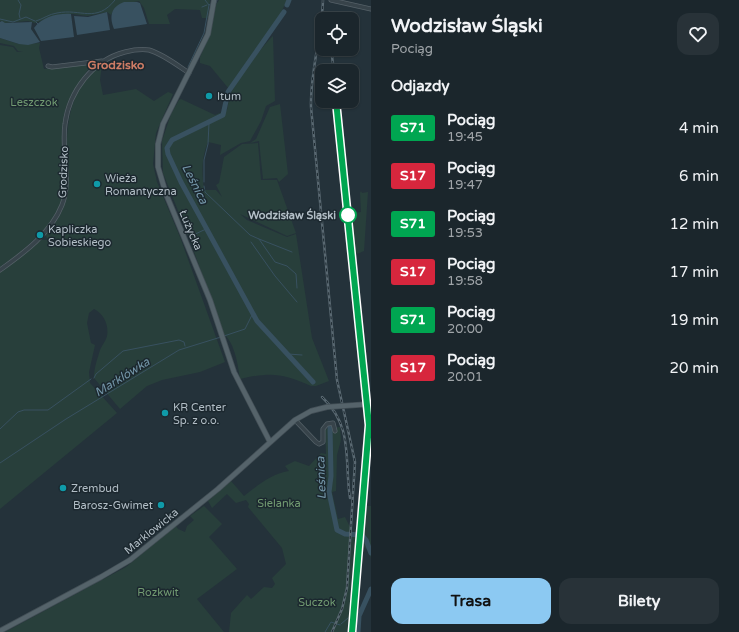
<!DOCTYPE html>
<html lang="pl">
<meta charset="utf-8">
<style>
:root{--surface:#1b262c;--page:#283238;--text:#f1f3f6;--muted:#a0a5a9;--line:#394348;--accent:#8cc9f2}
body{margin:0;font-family:"Varela Round",sans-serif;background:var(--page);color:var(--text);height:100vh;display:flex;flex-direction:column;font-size:15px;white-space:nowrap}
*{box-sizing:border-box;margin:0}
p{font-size:13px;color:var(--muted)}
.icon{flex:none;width:22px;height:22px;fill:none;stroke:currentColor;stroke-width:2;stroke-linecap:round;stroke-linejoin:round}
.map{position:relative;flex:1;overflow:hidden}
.drawer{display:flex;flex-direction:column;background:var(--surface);width:368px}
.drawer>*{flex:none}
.badge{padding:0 8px;border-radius:3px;font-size:14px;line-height:26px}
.controls{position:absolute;left:315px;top:12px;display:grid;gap:8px}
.controls a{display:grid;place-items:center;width:44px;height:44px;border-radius:8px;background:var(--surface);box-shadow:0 1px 3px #0004,0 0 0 1px var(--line);font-size:20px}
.map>.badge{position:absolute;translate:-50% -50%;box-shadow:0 0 0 2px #fff}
h2{padding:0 20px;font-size:15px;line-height:36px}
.round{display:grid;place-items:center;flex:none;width:42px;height:42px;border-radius:12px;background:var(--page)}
.summary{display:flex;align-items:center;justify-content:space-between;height:68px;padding:0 20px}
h1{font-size:19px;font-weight:700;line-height:30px}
.action{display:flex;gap:8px;margin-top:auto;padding:8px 20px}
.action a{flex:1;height:46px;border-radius:12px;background:var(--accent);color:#111;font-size:16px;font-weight:700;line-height:46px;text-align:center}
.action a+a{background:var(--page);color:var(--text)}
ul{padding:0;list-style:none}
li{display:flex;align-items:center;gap:12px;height:48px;padding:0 20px}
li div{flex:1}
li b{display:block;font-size:15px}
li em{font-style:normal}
li .badge{min-width:44px;font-weight:700;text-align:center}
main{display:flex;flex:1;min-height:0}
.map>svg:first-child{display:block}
</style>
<main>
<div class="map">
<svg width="371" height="632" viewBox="0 0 371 632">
<rect width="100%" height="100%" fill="#24323a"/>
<path fill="#283f3b" d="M0,0h210l-2,18h-6l-2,-8 -25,-1 -8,6 3,9h-21l-5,-16 -5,-7c-14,3 -21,1 -28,14l-4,-3 -20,4 -14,-2 -16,1 -22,8 -7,-2 -24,2 -4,-2z
M219,0h68l-6,13 -52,76 -19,-23 -10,-3v-6l10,-22 6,-30z
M273,36l2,65 -9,5 -5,15 -11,20 -9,2 -21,12 1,-10 -13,-3c-7,17 -6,31 -4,48h12l6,7 -6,-12 3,-2 5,-26 18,-13 16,-1 3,37h16l19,53 -9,3 -47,-22 7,6 40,17 9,-3 16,104 17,43 -13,5h-5c-29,-13 -40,-14 -71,-7 -2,-14 -5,-35 -16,-45l-35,-96 -26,-65 -1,-32 9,-27 8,-14 2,-1 34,16 12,-5 2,-10h-2l2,-1c2,-12 34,-54 44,-63z
M0,38l19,6 21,-1 -1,5 5,21 50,-7c-12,16 -26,33 -30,53 -5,31 7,67 -5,96 -4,7 -12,16 -17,22h-4l-1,4 -20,18 -17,12v-222l13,2 4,5 6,-1h-5l-4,-5 -14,-3z
M102,64l-2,16 3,15 33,-6 18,12 14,-9 5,2 -17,39 -3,31 4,18 23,55 45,125 -25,10 -38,8 -15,6 -27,23 -26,-31c0,-10 3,-18 6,-28 2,-5 6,-9 7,-14 2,-11 -3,-22 -13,-27l-5,4 -2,10 4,20 4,2 -6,27 1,11 27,30 -117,96v-238l41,-31h7l-3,-5c5,-7 13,-15 16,-22 6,-13 6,-29 6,-43 -1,-41 -1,-79 35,-106z
M280,104l8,70 -9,8 -2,-4 -14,1 -4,-38 -9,2 6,-4 14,-32z
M361,191l1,2 6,-1 -4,59 -7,3 -4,-5 -4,-41 4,5 8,-1 -1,-19z
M340,427l1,13 -4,15 -1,36 -4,1 6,27 7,-2 10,20 -7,95h-119l2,-19 16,-18 4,4 13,-12 8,1 3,-4 -3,-6 14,-14 -4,-16 -34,-41 1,-3 -3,-4 -10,3 -9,-9 -15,14 -4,-7 23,-20 13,15c14,-11 27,-22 45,-25l-4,-5 10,-5 14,5 12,-13 5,1 -1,-25z
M204,506l18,18 -13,13 28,32 -40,30 27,33h-219l121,-65 50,-41 2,3 7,3 2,-6 7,-6 -4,-4z
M365,506h6v52l-3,-7 -6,-6z"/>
<path fill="#385160" d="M124,2h13l3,1 7,21 -33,5c-5,-13 -3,-22 10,-27z
M107,12l3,18 -33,5 -3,-19 14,1z
M71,14l3,23 -33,4 -7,-13c8,-11 24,-15 37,-14z
M2,21l3,2 27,-1 -1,7 9,13 -12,3 -9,-1 -19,-6v-16z"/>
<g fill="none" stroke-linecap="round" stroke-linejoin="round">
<path stroke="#385160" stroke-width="1" d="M18,0l3,5 -2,9 1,4
M205,0l4,5 2,-1
M216,3l1,-3
M202,7l5,-2
M0,19l13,3 13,-5 9,4
M36,21c7,-2 13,-7 21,-8 24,-5 39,11 58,-13
M36,22l2,2
M188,67l16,-34 5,-28
M204,182v-22l4,-16 1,-21
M204,186l1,6 45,43 9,4 16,23 12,4 9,8 1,14
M189,237l17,-8
M259,239l33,13
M251,242l24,34 22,26
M224,336l21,-7 8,-16
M288,354l14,1
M94,378l2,-4 27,-23 56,-11 5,2 1,4
M0,429l18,-17 6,-2h24l43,-31
M0,463l66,-44 113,-69 42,-13
M355,618l4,-1
M341,624l7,-6
M325,632l6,-10 9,3"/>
<path stroke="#385160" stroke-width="5" d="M287,5l2,-5
M284,12l-56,80 -5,23 -51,25 -5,8 1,6 13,28 76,139 56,61
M330,427l1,49 -2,16 8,38 8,4 17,1 4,5 5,13
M358,632l1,-16 12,-27"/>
<defs>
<path id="minor" d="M331,0l40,9
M48,66l4,1 50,-6
M0,270c24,-17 51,-37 62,-65 10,-25 -1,-55 3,-81 4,-33 28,-64 60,-72 8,-2 16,-3 24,-2 14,4 28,15 40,23
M295,420l21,22 3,2 4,-2v-13l4,-5 6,-1 2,8"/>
<path id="major" d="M214,0l-6,34 -45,90 -5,20v23l8,27 44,106 24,72 36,70
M0,631l101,-54 29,-17 88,-71 77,-69 16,-9 16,-4"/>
</defs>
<use href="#minor" stroke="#556168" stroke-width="5"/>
<use href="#major" stroke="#434f56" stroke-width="6"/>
<use href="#minor" stroke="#37434a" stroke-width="3.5"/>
<use href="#major" stroke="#55636a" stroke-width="4.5"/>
<defs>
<path id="rail" d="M323,0c-1,36 -13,71 -12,107l26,273 18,82 -8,126 -5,21 -10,23
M331,49l3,22
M336,101l33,324 -17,207
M322,397c32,30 22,63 28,101"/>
</defs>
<use href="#rail" stroke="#596871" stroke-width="2.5"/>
<use href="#rail" stroke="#1c282f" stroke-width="1" stroke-dasharray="3" stroke-linecap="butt"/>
<defs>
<path id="major-bridge" d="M327,407l44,-3"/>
</defs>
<use href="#major-bridge" stroke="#434f56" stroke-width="6" stroke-linecap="butt"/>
<use href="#major-bridge" stroke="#55636a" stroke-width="4.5"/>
</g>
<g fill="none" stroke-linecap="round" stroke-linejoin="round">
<defs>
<path id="line" d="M336,101l33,324 -17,207"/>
</defs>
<use href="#line" stroke="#fff" stroke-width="9"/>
<use href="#line" stroke="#00a651" stroke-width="6"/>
</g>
<g fill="#0f9aa8" stroke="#1c282f" stroke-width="1.5">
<circle cx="209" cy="96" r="4"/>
<circle cx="97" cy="184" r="4"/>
<circle cx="40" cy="235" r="4"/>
<circle cx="165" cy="413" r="4"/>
<circle cx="63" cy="488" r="4"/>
<circle cx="161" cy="505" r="4"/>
</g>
<circle fill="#fff" stroke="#00a651" stroke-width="2" cx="348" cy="215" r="8"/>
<g text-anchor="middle" stroke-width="3" stroke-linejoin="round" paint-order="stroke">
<g font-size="11" fill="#b2bec6" stroke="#1c282f" text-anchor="start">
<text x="217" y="100">Itum</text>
<text x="105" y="182">Wieża<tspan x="105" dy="13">Romantyczna</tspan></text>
<text x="48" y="233">Kapliczka<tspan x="48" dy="13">Sobieskiego</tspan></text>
<text x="173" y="411">KR Center<tspan x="173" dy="13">Sp. z o.o.</tspan></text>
<text x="71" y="492">Zrembud</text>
<text x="153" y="509" text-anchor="end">Barosz-Gwimet</text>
</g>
<g font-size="11" fill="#729b72" stroke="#1c282f">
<text x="34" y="106">Leszczok</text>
<text x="279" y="507">Sielanka</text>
<text x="158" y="596">Rozkwit</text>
<text x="317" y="606">Suczok</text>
</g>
<g font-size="11" fill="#b2bec6" stroke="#1c282f">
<text transform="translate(63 172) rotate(-88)" y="4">Grodzisko</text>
<text transform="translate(191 230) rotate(67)" y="4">Łużycka</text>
<text transform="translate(151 531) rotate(-39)" y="4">Marklowicka</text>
</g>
<g font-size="11" font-weight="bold" fill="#b2bec6" stroke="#1c282f" text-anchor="end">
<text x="336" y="219">Wodzisław Śląski</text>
</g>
<g font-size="12" font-weight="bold" fill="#ce7c65" stroke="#1c282f">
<text x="116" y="69">Grodzisko</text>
</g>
<g font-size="12" font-style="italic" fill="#7496a8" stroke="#1c282f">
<text transform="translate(195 184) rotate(63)" y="4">Leśnica</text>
<text transform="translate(122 377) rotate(-32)" y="4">Marklówka</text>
<text transform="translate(321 478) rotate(-92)" y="4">Leśnica</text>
</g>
</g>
</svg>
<div class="controls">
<a><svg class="icon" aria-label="locate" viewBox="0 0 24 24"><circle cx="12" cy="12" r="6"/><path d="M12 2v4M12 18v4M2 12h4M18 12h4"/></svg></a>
<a><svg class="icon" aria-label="layers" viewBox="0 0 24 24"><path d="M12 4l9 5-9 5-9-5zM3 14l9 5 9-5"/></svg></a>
</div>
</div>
<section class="drawer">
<div class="summary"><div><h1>Wodzisław Śląski</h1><p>Pociąg</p></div><a class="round"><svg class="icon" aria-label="heart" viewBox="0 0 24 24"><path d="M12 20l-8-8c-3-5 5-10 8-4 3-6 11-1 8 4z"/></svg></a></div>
<h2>Odjazdy</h2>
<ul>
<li><span class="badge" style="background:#00a651;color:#fff">S71</span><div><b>Pociąg</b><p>19:45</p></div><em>4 min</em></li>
<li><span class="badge" style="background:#d7263d;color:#fff">S17</span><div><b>Pociąg</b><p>19:47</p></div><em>6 min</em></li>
<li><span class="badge" style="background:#00a651;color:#fff">S71</span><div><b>Pociąg</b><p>19:53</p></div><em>12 min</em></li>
<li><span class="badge" style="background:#d7263d;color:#fff">S17</span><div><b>Pociąg</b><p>19:58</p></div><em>17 min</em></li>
<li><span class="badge" style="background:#00a651;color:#fff">S71</span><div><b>Pociąg</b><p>20:00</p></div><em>19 min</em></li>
<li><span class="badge" style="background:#d7263d;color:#fff">S17</span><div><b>Pociąg</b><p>20:01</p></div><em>20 min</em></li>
</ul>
<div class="action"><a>Trasa</a><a>Bilety</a></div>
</section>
</main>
